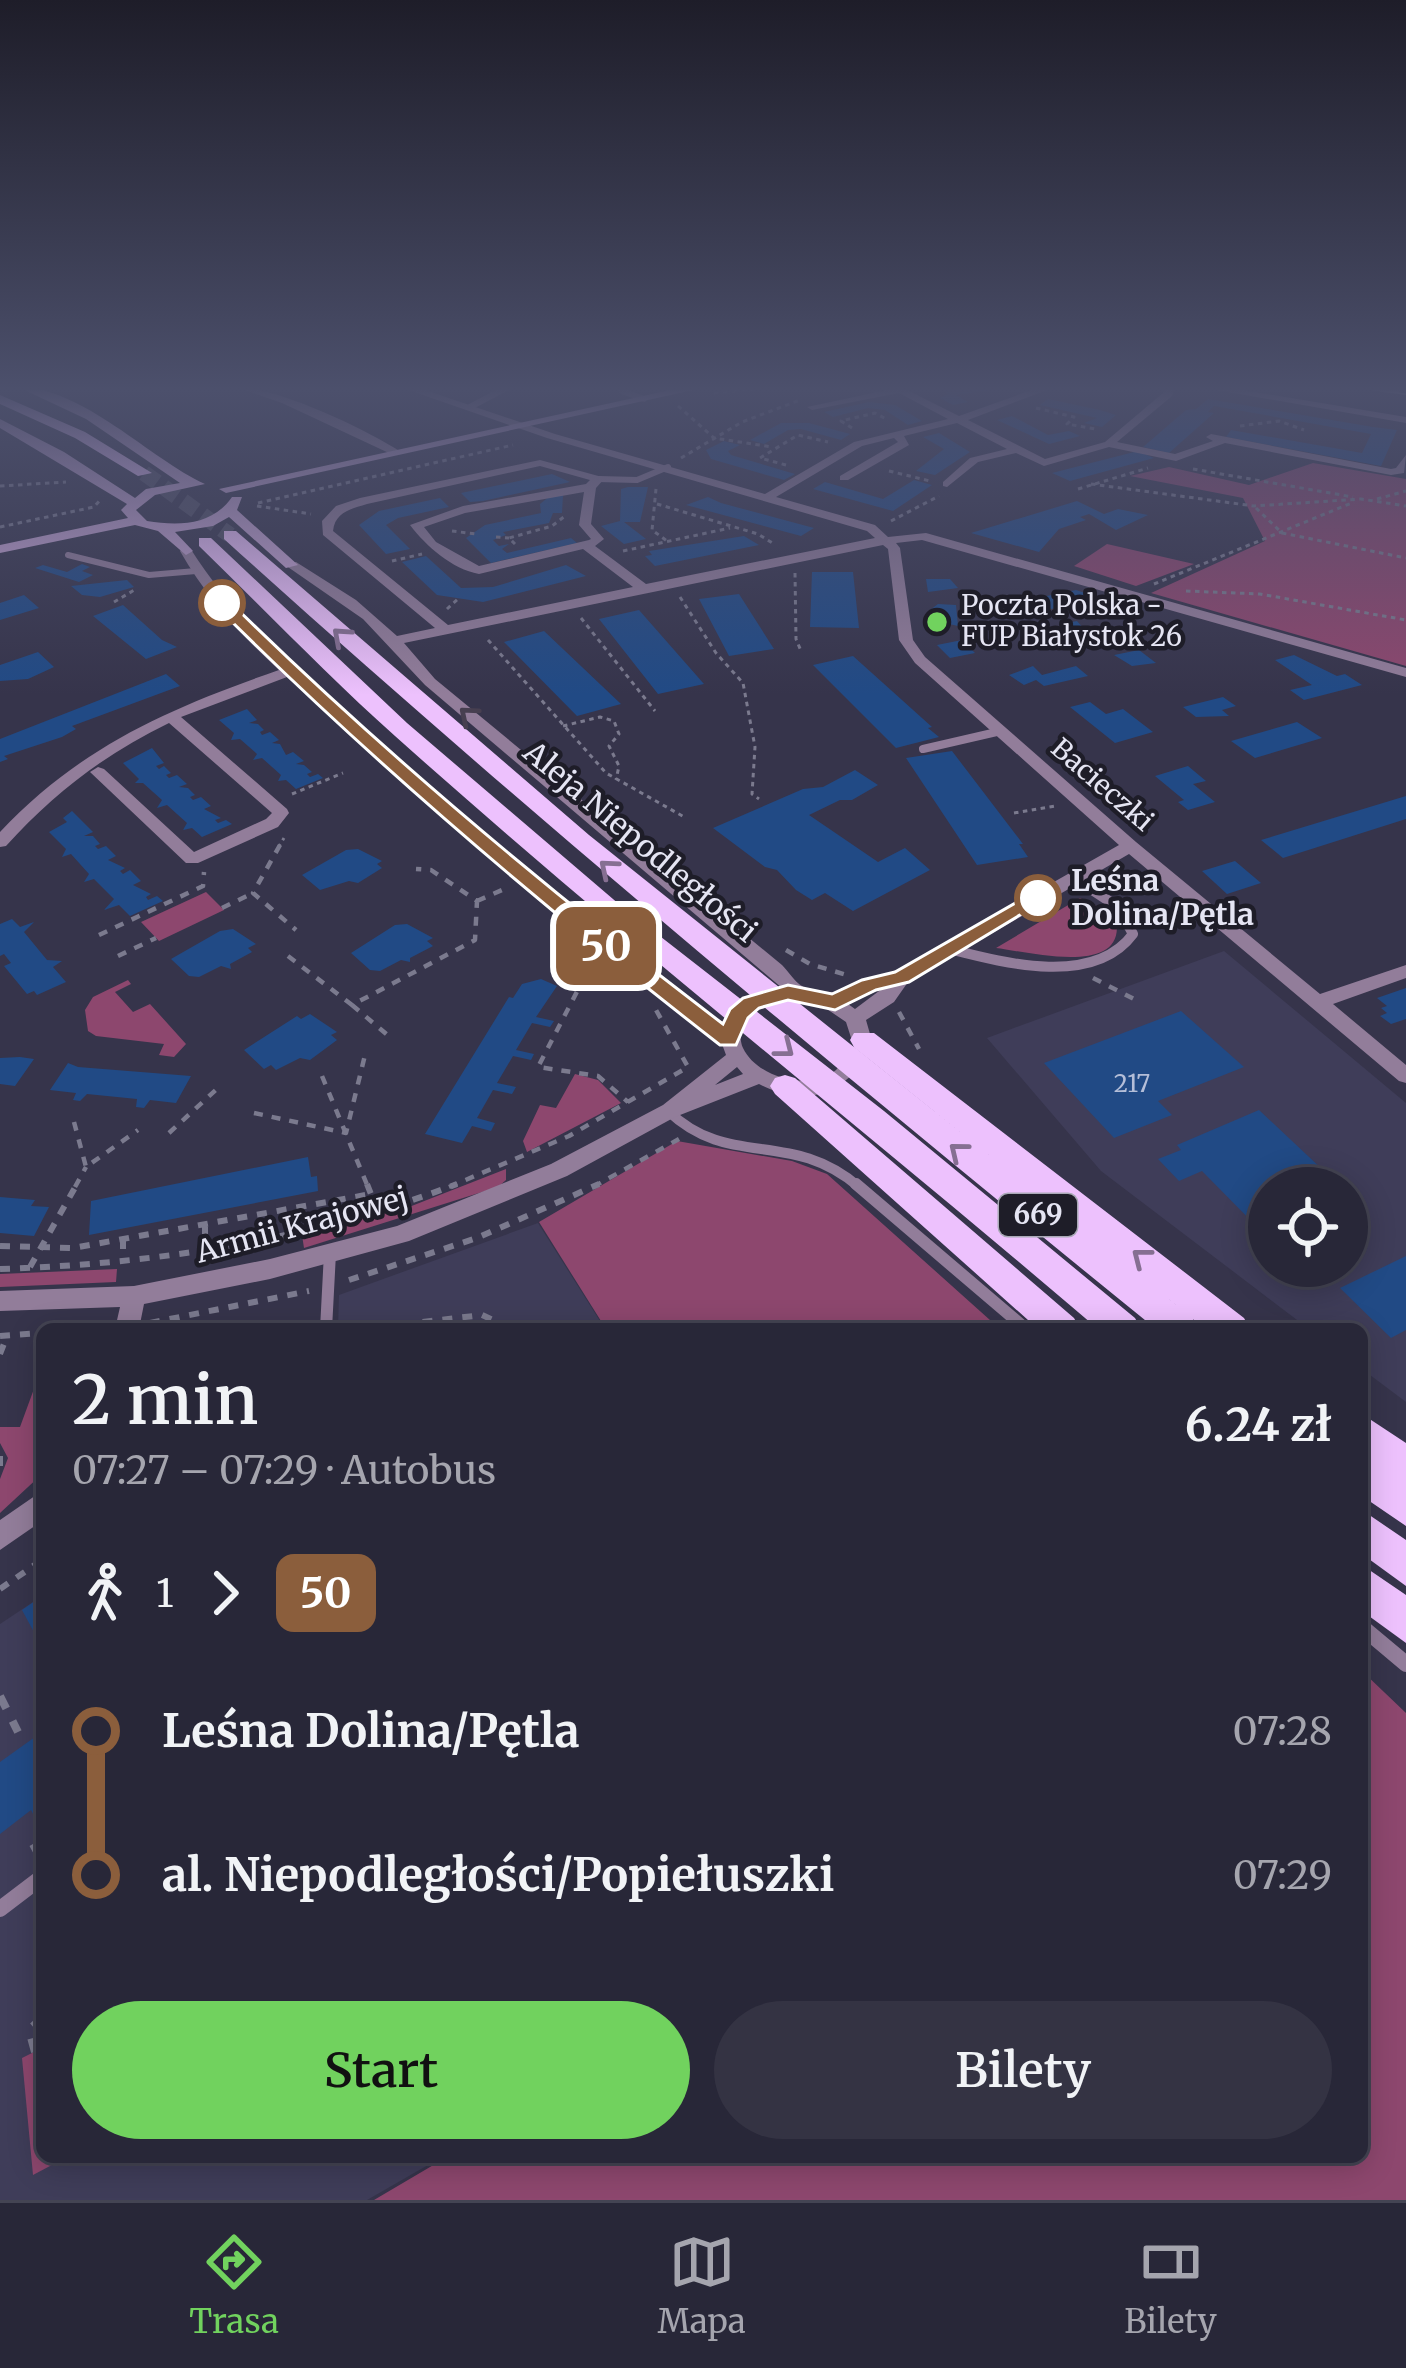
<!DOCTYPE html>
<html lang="pl">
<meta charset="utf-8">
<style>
:root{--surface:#282738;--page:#343343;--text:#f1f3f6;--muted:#a5a5ae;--line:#444453;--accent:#71d25e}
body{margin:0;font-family:Merriweather,serif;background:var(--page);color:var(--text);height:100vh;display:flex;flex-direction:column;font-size:45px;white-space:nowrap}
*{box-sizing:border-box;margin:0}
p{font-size:39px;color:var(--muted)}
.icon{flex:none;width:66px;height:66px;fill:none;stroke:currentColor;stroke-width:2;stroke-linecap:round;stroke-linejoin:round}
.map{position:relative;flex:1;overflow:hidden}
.panel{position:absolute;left:36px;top:1323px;width:1332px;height:840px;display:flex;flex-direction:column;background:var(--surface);border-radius:18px;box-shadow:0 6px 30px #0003,0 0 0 3px var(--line)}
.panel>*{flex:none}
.badge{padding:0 24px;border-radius:18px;font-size:42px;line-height:78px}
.controls{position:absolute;left:1248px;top:1167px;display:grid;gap:24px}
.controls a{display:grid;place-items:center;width:120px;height:120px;border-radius:50%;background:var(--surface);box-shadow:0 6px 30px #0003,0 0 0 3px var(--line);font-size:60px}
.map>.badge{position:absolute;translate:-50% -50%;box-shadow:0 0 0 6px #fff}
.legs{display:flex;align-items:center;gap:18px;height:132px;padding:0 36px;font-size:39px}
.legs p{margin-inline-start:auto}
.summary{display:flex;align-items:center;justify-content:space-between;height:204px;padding:0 36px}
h1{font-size:66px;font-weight:600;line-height:90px}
.cta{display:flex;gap:24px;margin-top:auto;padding:24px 36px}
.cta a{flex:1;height:138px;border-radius:72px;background:var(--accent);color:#111;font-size:48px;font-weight:600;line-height:138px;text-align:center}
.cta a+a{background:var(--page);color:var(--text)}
ul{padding:0 36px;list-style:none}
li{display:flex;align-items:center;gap:42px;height:144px;font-size:45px}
li i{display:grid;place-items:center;width:18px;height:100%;margin:0 15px;background:currentColor}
li i::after{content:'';width:30px;height:30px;margin:-15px;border:9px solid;border-radius:50%;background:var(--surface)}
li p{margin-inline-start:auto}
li:first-child i{background:linear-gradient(#0000 50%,currentColor 0)}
li:last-child i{background:linear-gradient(currentColor 50%,#0000 0)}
.tabs{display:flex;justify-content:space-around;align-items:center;height:168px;border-top:3px solid var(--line);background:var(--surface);font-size:33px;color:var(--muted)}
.tabs a{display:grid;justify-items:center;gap:6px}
.tabs .selected{color:var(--accent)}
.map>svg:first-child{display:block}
</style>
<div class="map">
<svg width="1406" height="2200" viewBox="0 0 1406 2200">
<rect width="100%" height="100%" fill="#36344b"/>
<path fill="#3f3d59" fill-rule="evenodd" d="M1224,951l182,152v299l-44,-33v-40h-53l-208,-158 -114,-133zM1269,1188h78v78h-78z
M538,1223l67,106h-267l1,-34z
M42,1596v561h400l-75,43h-367v-576z"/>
<path fill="#8d476e" d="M1313,463l93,16v187l-255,-73 114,-52 -22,-43 -113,-22 39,-9 80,18z
M1107,544l87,20 -58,22 -62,-20z
M206,892l18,18 -65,31 -18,-19z
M1080,898l35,17c17,64 -85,37 -119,33z
M128,980l3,4 -16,8 18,20 17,-8 36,40 -12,13 -15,-2 5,-11 -68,-8 -8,-5 -3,-21 8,-13z
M575,1074l23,6 23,23 -94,49 -4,-11 17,-36 16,3z
M677,1141l115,20 35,13 173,155h-394l-67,-107z
M506,1169v11l-8,7 -194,61 -2,-13 107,-28z
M117,1269l-1,13 -116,5v-13z
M42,1367v107l-42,39v-34l8,-21 -8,-15v-16h20z
M1362,1671l44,42v487h-1032l73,-43h915z
M42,2048v109h25l-34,18 -11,-117z"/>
<path fill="#214a85" d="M960,387h38v2l-42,6 12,7 -15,3 -13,-7 8,-4 -6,-3z
M1048,399l52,11 16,5 -14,12 -18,-4 13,-5 -57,-13z
M1208,399l165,28 24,3 -16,36 -155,-29 5,-7 131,23 9,-19 -157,-28 -6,6 6,1 -45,40 -26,-6 43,-37 10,-1z
M869,402l26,3 27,16 -14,4 -23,-15 -17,-2 -35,9 -9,-5z
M1012,416l36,19 21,-4 11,5 -31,8 -52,-24z
M781,423h28l41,11 -9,6 -40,-11 -13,1 -24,14 -14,-4z
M939,433l31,19 -35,23 -19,-4 28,-22 -21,-12z
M724,441l16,4 -12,6 3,4 64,19 -11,6 -73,-21 -5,-9z
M1138,451l16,7 -84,23 -18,-8z
M552,474l18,8 -87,19 -13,1 -9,-9z
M914,480l18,5 -39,26 -80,-22 12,-7 58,17z
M628,487h20l-8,35h-16l22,17 -22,5 -23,-18 19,-5 1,-32z
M551,495h12l-1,18h-9l-4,10 -46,9 3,3 -13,5 6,6 10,-2 -7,5 5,4 64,-15 6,5 -86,20 -25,-25 19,-13 56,-12 -1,-9z
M708,497l13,6 93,25 -13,8 -115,-31z
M440,498l9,9 -51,11 -12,7 24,24 -24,5 -27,-29 20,-14z
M1077,501l27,13 14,-5 30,6 -32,15 -27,-16 -9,3 6,3 -27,9 -20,23 -68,-19z
M744,536l15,9 -104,21 -10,-10 7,-1 -3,-4z
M426,556l35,32 32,-1 73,-22 20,11 -103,26 -46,-7 -35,-33z
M82,564l8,3 -8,4 11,4 -14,7 -44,-14 8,-3 24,7z
M812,572h41l6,56 -49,-1z
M926,579h24l8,9 -30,4z
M127,580l7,7 -34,10 -18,-2 -11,-9z
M1076,590l27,9 -52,10 -14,-11z
M739,594l35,55 -45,7 -30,-57z
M24,595l15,13 -39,12v-17z
M938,604l18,1 2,21 -27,-6 -1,-10z
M123,605l39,35 15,7 -31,12 -53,-43z
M639,610l65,74 -46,10 -59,-75z
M1077,621l15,17 -4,1 9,7 -21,4 -15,-13 13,-2 -13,-11z
M544,631l77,73 -44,12 -73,-74z
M962,640l13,13 -25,5 -13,-13z
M1139,650l17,13 -24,3 -18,-11z
M38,652l16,15 -26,12 -28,2v-16z
M1294,655l43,21 8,-2 17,11 -58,15 -14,-10 22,-5 -37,-25z
M853,656l79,71 -4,1 11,9 -43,11 -83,-83z
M1033,666l9,9 34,-9 12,10 -44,10 -8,-6 -12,5 -15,-10z
M166,674l14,12 -108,40 4,3 -14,8 -58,19 4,3 -8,3v-23z
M1223,697l13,9 -14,4 7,6 -33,1 -13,-10z
M1090,702l16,12 17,-5 30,23 -38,11 -45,-36z
M247,709l10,11 -8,3 9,1 6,6 -4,2 2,3 8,-3 9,8 -7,3 8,1 6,11 7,-3 11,9 -8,3 8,1 8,7 -5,2 3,3 8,-3 5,4 -27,11 -10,-9 -8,1 3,-6 -19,-17 -9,2 4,-6 -17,-15 -9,1 3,-7 -15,-13z
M1297,722l25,16 -67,20 -24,-17z
M152,748l12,15 -8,3 3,3 5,-3 7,7 -5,2 3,3 8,-3 10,9 -8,3 9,1 7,7 -5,2 3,3 8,-3 10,9 -7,3 17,9 -6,2 3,3 8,-3 6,4 -30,13 -10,-9 -9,2 4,-7 -20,-18 -10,3 5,-8 -19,-17h-8l4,-4 -16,-16z
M952,751l71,93h-4l9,13 -51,8 -71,-107z
M1188,766l18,15 -13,3 22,18 -27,8 -10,-8 6,-2 -29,-24z
M855,770l23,15 -26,15h-12l-31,15 69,47 27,-14 25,22 -77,41 -28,-18 -13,7 -16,-10 -19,-20 -12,-3 -52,-39 90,-39 20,-2z
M1406,796v23l-104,33 -19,6 -22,-18z
M72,811l21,21 -9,4h9l7,8 -5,2 3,3 8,-3 10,10 -8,4 17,8 -5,3 3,3 7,-4 11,11 -8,4 18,9 -5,3 2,3 9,-4 6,5 -33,15 -11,-11 -15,5 10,-11 -20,-20 -10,3 5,-8 -18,-20 -9,3 4,-8 -17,-17 18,-10 -4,-4z
M358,849l24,12 -5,3 5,4 -24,15 -9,-2 -29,9 -18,-15 44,-25z
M1235,861l26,22 -34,11 -25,-23z
M12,919l8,8 14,-5 -10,10 23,28 15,1 -9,6 13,15 -29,13 -3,-4 -7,3 -23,-28 7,-3 -7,-9 -4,2v-32z
M407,924l26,14 -6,3 6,5 -23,12v4l-9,-2 -21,11 -10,-1 -19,-17 44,-28z
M233,929l23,15 -8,4 4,4 -22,12 1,5 -10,-3 -22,11 -10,-1 -18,-17 49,-28z
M541,979l16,7 -21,31 18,4 -4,6 -18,-4 -16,27 18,4 -3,6 -18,-4 -16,27 19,4 -4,7 -19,-4 -16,28 18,5 -4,8 -19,-5 -10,17 -37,-9 84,-137 4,1 9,-14z
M1406,988v31l-15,5 -11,-8 7,-3 -6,-5 6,-2 -10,-8z
M1181,1011l63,56 -86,34 14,14 -58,23 -70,-75z
M310,1014l27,18 -6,3 6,5 -27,20 -10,-2 -24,12 -5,-5 -7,4 -20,-19 53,-34 4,3z
M20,1057l14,2 -19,27 -15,-2v-26z
M68,1063l10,4 113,9 -15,27 -26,-3 -6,8 -8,-1 1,-8 -50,-5 -7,7 -7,-1 3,-7 -26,-3z
M1259,1110l83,78h-73v51l-67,-68 -23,10 -21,-22 23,-9 -4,-5z
M308,1157l3,20 6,-1 1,15 -229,44 2,-34z
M0,1197l35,3 -4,6 18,1 -15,29 -34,-3z
M1406,1256v74l-15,8 -51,-50z
M42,1596v51l-20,-37z
M42,1732v100l-11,-22 -31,24v-72z"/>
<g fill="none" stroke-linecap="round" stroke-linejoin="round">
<path stroke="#504f64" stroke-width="16" stroke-dasharray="16 8" stroke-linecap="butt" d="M144,473l86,62"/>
<path stroke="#7b7a8e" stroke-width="3" stroke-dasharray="4.5 4.5" stroke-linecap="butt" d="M806,387l26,1
M714,393l61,-6
M678,406l36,32 58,9
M1036,408l38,9 -7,7 29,5
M1240,426l39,-5 25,9
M852,428l-11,-7 34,-8 11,6
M681,458l61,-36 58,-22
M786,465l-26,-7 38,-23 30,7
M1193,469l160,28
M889,471l41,10
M1091,484l163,22 107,-7 45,7
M0,486l66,-4
M656,489l-4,41 15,11
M1078,489l70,-21
M1377,499l29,-8
M258,503l255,-58
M657,504l101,30 16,10
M257,506l54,8
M1256,508l26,25 124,25
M891,521l48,-25
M0,527l94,-20 7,-8
M452,531l24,3
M496,537l13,1
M515,544l-6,-6 43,-12 13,-10
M623,551l107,-23
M392,561l30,-7
M795,573l1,66 5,12
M1154,584l200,-82
M1186,591l74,3 146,26
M680,597l36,56 27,30 12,64 -3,47 7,5
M114,602l22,-13
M447,609l12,-11
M581,618l74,93
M488,640l118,133 80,45
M563,726l37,-9 14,4 5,13 -10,12 10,20 -3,14
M292,794l51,-21
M1014,813l41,-7
M278,848l6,-10"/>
<path stroke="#7b7a8e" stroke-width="4.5" stroke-dasharray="9 9" stroke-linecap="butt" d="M280,845l-27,48 43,37
M477,901l32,-14
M222,908l31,-15
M99,935l104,-49 1,-14
M786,950l24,14 37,11
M118,956l38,-18
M288,956l64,49 123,-65 2,-39 -46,-31 -15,-1
M599,964l-18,20 -43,83 60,9 30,26
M1093,978l41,21
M352,1005l39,33
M899,1012l20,37
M322,1076l46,111
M254,1113l92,20 20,-82
M74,1122l12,45 52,-37
M169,1133l50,-46
M75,1187l11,-20
M449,1187l120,-51 119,-69 -32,-57
M593,1187l86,-48"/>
<path stroke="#7b7a8e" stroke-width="6" stroke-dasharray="10 10" stroke-linecap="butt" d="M367,1184l10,25
M205,1224v28
M123,1239v24
M0,1246l73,2 298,-54
M30,1267l47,-83
M0,1269c156,-5 310,-29 457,-85
M349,1280l128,-42 122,-54
M150,1323l159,-32
M363,1329l119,-14 31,14
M0,1336l42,-3
M0,1354l7,-18
M0,1456v11
M0,1589l42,-29"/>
<path stroke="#7b7a8e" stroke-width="8" stroke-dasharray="14 14" stroke-linecap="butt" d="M0,1696l18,36
M33,1844l7,13
M35,2052l-6,-22 13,-12"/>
<path stroke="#927d9a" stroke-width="6" d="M622,391l22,8
M470,407l38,-20
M598,479l39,1 31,-13
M68,555l81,20 47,-4"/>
<path stroke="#927d9a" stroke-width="8" d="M923,749l78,-18"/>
<path stroke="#927d9a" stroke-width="10" d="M949,949c55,14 145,38 184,-15l-15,-27 -44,-29
M668,1111c62,59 122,17 191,76"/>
<path stroke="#927d9a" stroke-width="12" d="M856,1184l170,145
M326,1329l4,-76"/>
<path stroke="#927d9a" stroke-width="16" d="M1362,1627l44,37
M0,1909l42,-32"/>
<path fill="#927d9a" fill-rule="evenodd" d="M236,387c41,0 130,42 165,65l-10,2 -109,-51z
M400,387h16l139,47 210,60 89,-52 94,-23 -49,-26 -87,17 -5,-3 94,-20 58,29 81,-29h15l-87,33 77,39 60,-17 58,-49 2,-6h10l-3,9 -55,46 58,12 38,-13 -7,-4 5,-3 180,35 5,-1 10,-13 -2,18 -13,2 -166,-32 -49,18 -67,-14 -65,19 -28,-13 -38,9 -31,25 -4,-1v-4l27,-24 37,-9 -50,-26 -53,13 5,9 -61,35h-8v-4l58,-34 -4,-4 -32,8 -86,51 99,28 13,12 38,-4 480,135v9l-484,-137 -26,3 4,5 13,92 12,17 211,185 184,152 86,-29v13l-73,26 73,61v18l-7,-2 -270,-227 -221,128 -14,20 -28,18 8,28c-29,44 -64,62 -115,36l-84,33 -108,59 -158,65 -139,38 -126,25 -5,25h-24l5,-22 -120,4v-20l134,-5 136,-27 127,-33 154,-62 112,-59 63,-50 -4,-11 -189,-152 -246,-215 -106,40 106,92 2,4 -11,14 -80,36h-12l-96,-91 8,-5 6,2 90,83 72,-33 6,-6 -103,-90c-64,31 -115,70 -163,123l-6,1v-15c81,-86 170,-124 279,-162 -39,-36 -73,-73 -99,-119l2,-3h8c50,80 122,134 192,196 110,97 222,191 340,280l17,-22 43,-14 -357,-303 -62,-66 -78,-54 11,-3 60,38 41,36 38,-8 -112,-93 -1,-14 14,-15 24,-8 180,-38 62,17 2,2 -8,9 -5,36 13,15 -9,7 51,38 229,-46 -8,-7 -320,-93zM540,466l50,14 -4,4 -123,22 -53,19c16,21 42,44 69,49l104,-25 50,38 -185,38 -115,-94c2,-19 18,-22 34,-27zM584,492l-5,33 12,14 -2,1 -110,26 -43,-24 -12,-15 41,-14zM883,545l5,4 11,91 16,23 204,182 -224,127c-29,8 -65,32 -93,14 -7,-4 -14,-15 -20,-21l-347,-286 -31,-36zM883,988l-28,21 -7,-5zM789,1000l29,3 28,19 8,25c-6,7 -12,17 -18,23 -25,22 -79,8 -93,-22 -3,-6 -2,-13 -3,-20l13,-16zM737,1067l6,7 -28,11z
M1199,387h25l182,30v6z
M42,1491v30l-42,29v-30z"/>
<path fill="#c5a3d2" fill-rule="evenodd" d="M18,387c65,0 132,72 187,97l-50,11 -19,15 11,11c31,5 65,5 85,-24h10l-5,13 61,55 -12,3 -57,-51 -16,9 -38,6 18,19 -7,4 -28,-24 -23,-6 -135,28v-8l128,-27 -7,-8 6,-6 -127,-76v-9l64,33 71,46 11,-9 34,-6 -94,-64z
M684,387h23l-481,106 -7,-4z"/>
<path fill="#edc1fd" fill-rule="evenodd" d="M0,395l85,37 67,41 -14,3 -63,-38 -75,-34z
M224,531h12l353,304 596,477 -331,-265 -4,-7 4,-7h20l370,285 6,11h-44l-13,-10 6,10h-43c-317,-257 -630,-517 -932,-790z
M199,538h12l196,185 213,182 264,206 251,207 6,11h-43c-233,-199 -474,-388 -703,-593 -68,-61 -131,-127 -196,-190z
M785,1075l10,3 279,240 6,11h-42l-263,-235 -5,-8 5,-8z
M1362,1414l44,29v83l-44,-30v-41l4,2z
M1362,1510l44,30v46l-44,-32z
M1362,1565l44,30v48l-44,-32z"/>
<defs>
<path id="rail" d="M1376,387l30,4"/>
</defs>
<use href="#rail" stroke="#cdcddc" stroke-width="8"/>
<use href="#rail" stroke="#1e1d28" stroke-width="4.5" stroke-dasharray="12" stroke-linecap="butt"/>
</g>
<defs><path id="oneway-chevron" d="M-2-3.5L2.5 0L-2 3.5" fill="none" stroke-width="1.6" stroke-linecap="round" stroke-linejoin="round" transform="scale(3)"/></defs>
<g stroke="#866f92">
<use href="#oneway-chevron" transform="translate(341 636) rotate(-138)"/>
<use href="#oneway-chevron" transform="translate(608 868) rotate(-140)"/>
<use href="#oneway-chevron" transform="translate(785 1049) rotate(38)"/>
<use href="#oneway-chevron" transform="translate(958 1151) rotate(-141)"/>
<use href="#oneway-chevron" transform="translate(1141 1257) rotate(-142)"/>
</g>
<use stroke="#473f50" href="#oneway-chevron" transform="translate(468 715) rotate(-140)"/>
<linearGradient id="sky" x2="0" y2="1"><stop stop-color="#1e1d29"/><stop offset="0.56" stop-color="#4c506c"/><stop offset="1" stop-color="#4c506c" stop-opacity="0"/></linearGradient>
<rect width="1406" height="695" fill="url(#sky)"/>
<path fill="#8b5e3c" stroke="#fff" stroke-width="3" d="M216,599h11c155,153 323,293 496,425l7,-15 13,-11 45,-13 44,9 30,-14 33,-8 136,-78 17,4 -139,84 -33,8 -41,20 -47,-10 -29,8 -11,10 -12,27h-16c-176,-137 -346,-281 -504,-439z"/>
<g fill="#fff" stroke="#8b5e3c" stroke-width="6">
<circle cx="222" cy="603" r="21"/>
<circle cx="1038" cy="898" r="21"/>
</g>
<circle fill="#71d25e" stroke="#1e1d28" stroke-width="4.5" cx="937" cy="622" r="12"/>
<g text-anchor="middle" stroke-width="9" stroke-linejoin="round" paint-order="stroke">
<g font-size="24" fill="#b4bed8">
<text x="1132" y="1092">217</text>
</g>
<g font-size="27" fill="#e5e5f3" stroke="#1e1d28" text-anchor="start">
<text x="961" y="615">Poczta Polska -<tspan x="961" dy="31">FUP Białystok 26</tspan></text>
</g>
<g font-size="27" fill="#e5e5f3" stroke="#1e1d28">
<text transform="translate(1102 785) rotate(41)" y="9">Bacieczki</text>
</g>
<rect fill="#1e1d28" stroke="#a9a9b6" stroke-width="3" x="999" y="1194" width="78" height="42" rx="9"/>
<g font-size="27" font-weight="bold" fill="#e5e5f3">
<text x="1038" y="1224">669</text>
</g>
<g font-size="30" fill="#e5e5f3" stroke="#1e1d28">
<text transform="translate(640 842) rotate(40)" y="10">Aleja Niepodległości</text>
<text transform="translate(302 1225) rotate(-15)" y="10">Armii Krajowej</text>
</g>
<g font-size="30" font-weight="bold" fill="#e5e5f3" stroke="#1e1d28" text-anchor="start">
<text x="1071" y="891">Leśna<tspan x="1071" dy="34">Dolina/Pętla</tspan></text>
</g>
</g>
</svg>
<div class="controls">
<a><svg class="icon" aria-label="locate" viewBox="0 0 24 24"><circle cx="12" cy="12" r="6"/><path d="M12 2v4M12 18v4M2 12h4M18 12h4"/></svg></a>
</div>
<b class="badge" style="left:606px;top:946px;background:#8b5e3c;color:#fff">50</b>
<section class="panel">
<div class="summary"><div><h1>2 min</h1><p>07:27 – 07:29 · Autobus</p></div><b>6.24 zł</b></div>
<div class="legs"><svg class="icon" aria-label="walk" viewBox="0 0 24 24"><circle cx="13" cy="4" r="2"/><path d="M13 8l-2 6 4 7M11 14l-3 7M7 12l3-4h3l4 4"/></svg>1<svg class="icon" aria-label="forward" viewBox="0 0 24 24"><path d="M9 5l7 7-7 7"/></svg><b class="badge" style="background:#8b5e3c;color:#fff">50</b></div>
<ul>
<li><i style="color:#8b5e3c"></i><b>Leśna Dolina/Pętla</b><p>07:28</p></li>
<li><i style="color:#8b5e3c"></i><b>al. Niepodległości/Popiełuszki</b><p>07:29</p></li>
</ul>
<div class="cta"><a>Start</a><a>Bilety</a></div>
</section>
</div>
<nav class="tabs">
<a class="selected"><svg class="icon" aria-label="directions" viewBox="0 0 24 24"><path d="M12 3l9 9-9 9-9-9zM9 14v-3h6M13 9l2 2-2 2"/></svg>Trasa</a>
<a><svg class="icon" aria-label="map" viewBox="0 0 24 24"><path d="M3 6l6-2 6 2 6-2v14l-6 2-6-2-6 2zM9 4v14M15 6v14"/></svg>Mapa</a>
<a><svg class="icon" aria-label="tickets" viewBox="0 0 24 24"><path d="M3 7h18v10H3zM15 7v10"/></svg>Bilety</a>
</nav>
